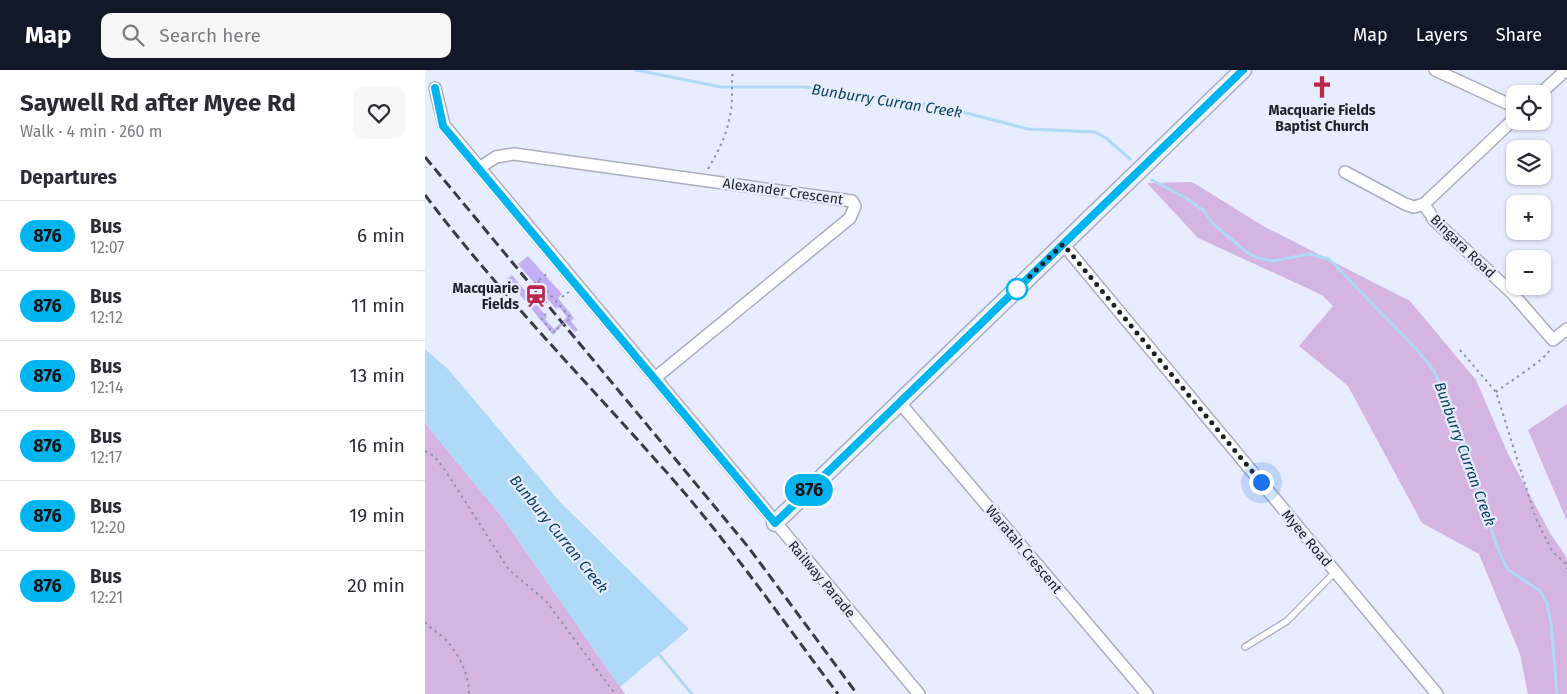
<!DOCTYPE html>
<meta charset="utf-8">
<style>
:root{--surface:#fff;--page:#f7f7f7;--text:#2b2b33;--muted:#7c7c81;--line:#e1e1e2;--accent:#111827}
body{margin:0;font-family:"Fira Sans",sans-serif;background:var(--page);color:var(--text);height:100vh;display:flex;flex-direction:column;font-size:19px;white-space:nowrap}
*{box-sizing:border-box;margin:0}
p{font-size:16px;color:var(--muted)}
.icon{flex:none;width:28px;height:28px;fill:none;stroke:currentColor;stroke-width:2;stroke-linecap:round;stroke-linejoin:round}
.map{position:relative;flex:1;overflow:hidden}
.panel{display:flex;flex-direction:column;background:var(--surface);width:425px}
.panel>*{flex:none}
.badge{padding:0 10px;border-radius:16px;font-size:18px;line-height:32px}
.tools{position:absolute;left:1081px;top:15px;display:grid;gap:10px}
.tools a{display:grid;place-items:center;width:45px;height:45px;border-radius:10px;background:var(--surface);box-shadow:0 1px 4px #0004;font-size:25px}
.you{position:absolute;width:25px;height:25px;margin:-12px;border:4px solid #fff;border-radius:50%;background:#1a73e8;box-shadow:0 0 0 8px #1a73e833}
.map>.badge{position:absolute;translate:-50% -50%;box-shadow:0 0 0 2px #fff}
h2{padding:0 20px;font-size:19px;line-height:45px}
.round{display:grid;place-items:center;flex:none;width:52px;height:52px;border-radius:10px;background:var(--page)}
.overview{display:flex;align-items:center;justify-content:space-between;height:85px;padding:0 20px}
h1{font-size:24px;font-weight:700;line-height:38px}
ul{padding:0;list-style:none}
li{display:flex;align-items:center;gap:15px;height:70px;padding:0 20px;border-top:1px solid var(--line)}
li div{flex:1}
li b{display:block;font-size:19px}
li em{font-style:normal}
li .badge{min-width:55px;font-weight:700;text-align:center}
header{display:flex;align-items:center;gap:30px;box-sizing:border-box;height:70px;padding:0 25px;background:var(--accent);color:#fff}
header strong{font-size:24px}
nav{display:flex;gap:28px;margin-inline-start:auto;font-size:18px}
.search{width:350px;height:45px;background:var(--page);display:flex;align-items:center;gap:12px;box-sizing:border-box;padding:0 18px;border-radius:10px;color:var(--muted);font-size:19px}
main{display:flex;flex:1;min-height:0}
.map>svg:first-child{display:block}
</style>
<header>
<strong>Map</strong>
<div class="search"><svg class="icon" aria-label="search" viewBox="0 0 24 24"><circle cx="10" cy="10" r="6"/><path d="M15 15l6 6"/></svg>Search here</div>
<nav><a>Map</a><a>Layers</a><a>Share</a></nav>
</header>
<main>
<section class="panel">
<div class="overview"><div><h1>Saywell Rd after Myee Rd</h1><p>Walk · 4 min · 260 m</p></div><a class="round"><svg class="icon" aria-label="heart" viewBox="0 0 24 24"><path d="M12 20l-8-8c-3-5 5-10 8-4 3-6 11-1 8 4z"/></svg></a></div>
<h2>Departures</h2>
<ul>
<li><span class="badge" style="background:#00b5ef;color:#111">876</span><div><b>Bus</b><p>12:07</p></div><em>6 min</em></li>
<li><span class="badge" style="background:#00b5ef;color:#111">876</span><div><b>Bus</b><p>12:12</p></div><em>11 min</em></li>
<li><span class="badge" style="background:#00b5ef;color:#111">876</span><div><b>Bus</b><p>12:14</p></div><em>13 min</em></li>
<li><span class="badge" style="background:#00b5ef;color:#111">876</span><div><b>Bus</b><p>12:17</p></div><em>16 min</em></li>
<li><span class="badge" style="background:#00b5ef;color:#111">876</span><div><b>Bus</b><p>12:20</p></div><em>19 min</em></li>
<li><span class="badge" style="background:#00b5ef;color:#111">876</span><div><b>Bus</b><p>12:21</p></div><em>20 min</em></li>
</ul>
</section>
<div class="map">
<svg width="1142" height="624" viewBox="0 0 1142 624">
<rect width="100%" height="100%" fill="#e8ecff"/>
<path fill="#d5b4e2" d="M767,112l73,45 145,74 66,79 32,74 42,79 17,25v136h-39l-8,-40 -41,-100 -57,-31 -74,-137 -49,-40 34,-40 -11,-11 -124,-57 -51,-55z
M1142,334v117l-39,-91z
M0,353l77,94 123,177h-200z"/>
<path fill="#afdaf7" d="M0,279l24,21 111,132 129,127 -69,58 -118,-170 -77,-94z"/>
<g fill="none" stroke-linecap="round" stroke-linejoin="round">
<path stroke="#afdaf7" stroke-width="3" d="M211,0l85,17h83l139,20 85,22 67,3 11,6 24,21
M727,110l34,18 18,13 9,13 35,29 10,5 15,3 36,-7 20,5 90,93 15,19 14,30 50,148 9,20 33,22 7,12 4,20 6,71
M232,582l35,42"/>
</g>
<path fill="#c3aff6" d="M103,186l34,38 -4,4 16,20 -3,3 7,9 -3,2 -10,-10 -12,13 -46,-56 5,-4 35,42 -2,2 9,10 13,-12 -8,-10 -3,2 -38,-45z"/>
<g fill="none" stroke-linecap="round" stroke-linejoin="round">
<defs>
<path id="lane" d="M820,577l42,-26 48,-49"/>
<path id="street" d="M1010,0l80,37
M10,18l9,37 475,569
M1115,24l26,-24
M54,98l17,-11 18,-3 338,47 3,5 -5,12 -195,160
M920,102l60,32 9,3 10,-3 91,-86
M999,134l10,16 78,73 41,47 14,-11
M638,174l374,450
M475,333l247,291"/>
<path id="secondary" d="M350,453l468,-453"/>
</defs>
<use href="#lane" stroke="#abaec0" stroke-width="8"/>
<use href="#street" stroke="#abaec0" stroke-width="14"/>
<use href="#secondary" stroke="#abaec0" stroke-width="19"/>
<path stroke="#9093a0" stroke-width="2" stroke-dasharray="2.5 4" stroke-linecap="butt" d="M283,99c12,-21 19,-34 23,-59 2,-13 0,-27 2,-40
M113,211l33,37 -4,3
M109,214l15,-12
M137,227l7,-5
M121,244l-5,4 12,15 4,-4
M1035,280l36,42 40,127 16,32 13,12 2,6
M1071,322c11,-9 51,-33 54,-43
M0,381l9,5 11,14 64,100 37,31 69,93
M0,552c6,7 14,11 21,18 13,15 23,34 23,54"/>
<use href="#lane" stroke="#fff" stroke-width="5.5"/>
<use href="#street" stroke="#fff" stroke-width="11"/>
<use href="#secondary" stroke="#e8f1fe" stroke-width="16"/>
<path stroke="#393c43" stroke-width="3" stroke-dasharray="10 5" stroke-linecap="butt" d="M0,87l324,391 108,146
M0,125c75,99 162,187 244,280 61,69 113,145 169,219"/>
<path stroke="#9093a0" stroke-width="2" stroke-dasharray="2.5 4" stroke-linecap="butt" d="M132,259l10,-8"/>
</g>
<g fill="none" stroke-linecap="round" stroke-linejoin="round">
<defs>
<path id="line" d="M10,18l8,38 332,397 468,-453"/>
</defs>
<use href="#line" stroke="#fff" stroke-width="11"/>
<use href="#line" stroke="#00b5ef" stroke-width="8"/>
<path stroke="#1f2127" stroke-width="5" stroke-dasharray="0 9" d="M592,219l46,-45 198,238"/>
</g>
<defs>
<symbol id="church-bare" viewBox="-9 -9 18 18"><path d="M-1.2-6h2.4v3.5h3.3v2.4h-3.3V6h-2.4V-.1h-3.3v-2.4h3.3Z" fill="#b92849" stroke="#e8ecff" stroke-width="2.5" paint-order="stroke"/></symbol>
<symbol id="station-bare" viewBox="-9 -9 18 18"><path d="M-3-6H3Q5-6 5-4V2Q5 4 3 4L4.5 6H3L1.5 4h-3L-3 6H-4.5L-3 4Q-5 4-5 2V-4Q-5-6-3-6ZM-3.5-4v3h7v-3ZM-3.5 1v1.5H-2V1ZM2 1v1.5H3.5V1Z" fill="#b92849" stroke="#e8ecff" stroke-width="2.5" paint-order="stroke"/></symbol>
</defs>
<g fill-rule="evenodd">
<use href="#church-bare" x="881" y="1" width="32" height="32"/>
<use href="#station-bare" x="95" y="210" width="32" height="32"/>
</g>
<circle fill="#fff" stroke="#00b5ef" stroke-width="2.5" cx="592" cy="219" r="10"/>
<g text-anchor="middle" stroke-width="4.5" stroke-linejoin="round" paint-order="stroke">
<g font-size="14" font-weight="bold" fill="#1f2127" stroke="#e8ecff">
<text x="897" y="45">Macquarie Fields<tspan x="897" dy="16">Baptist Church</tspan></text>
<text x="94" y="223" text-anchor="end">Macquarie<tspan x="94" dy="16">Fields</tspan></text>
</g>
<g font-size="14" fill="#1f2127" stroke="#e8ecff">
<text transform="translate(358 121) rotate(8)" y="5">Alexander Crescent</text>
<text transform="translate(1038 176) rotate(44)" y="5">Bingara Road</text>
<text transform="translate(882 468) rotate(50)" y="5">Myee Road</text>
<text transform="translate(599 479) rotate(50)" y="5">Waratah Crescent</text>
<text transform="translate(397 509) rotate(50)" y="5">Railway Parade</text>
</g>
<g font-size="15" font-style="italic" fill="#074363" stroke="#e8ecff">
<text transform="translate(462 31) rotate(9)" y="5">Bunburry Curran Creek</text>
<text transform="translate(1040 384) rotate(70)" y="5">Bunburry Curran Creek</text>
<text transform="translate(134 464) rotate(51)" y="5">Bunbury Curran Creek</text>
</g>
</g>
</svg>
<div class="tools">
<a><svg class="icon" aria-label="locate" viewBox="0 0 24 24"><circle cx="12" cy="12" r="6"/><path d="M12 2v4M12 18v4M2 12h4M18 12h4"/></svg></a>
<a><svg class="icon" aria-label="layers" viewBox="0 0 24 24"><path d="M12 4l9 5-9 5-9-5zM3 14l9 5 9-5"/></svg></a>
<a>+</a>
<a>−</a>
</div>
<div class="you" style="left:836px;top:412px"></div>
<b class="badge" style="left:384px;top:420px;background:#00b5ef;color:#111">876</b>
</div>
</main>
